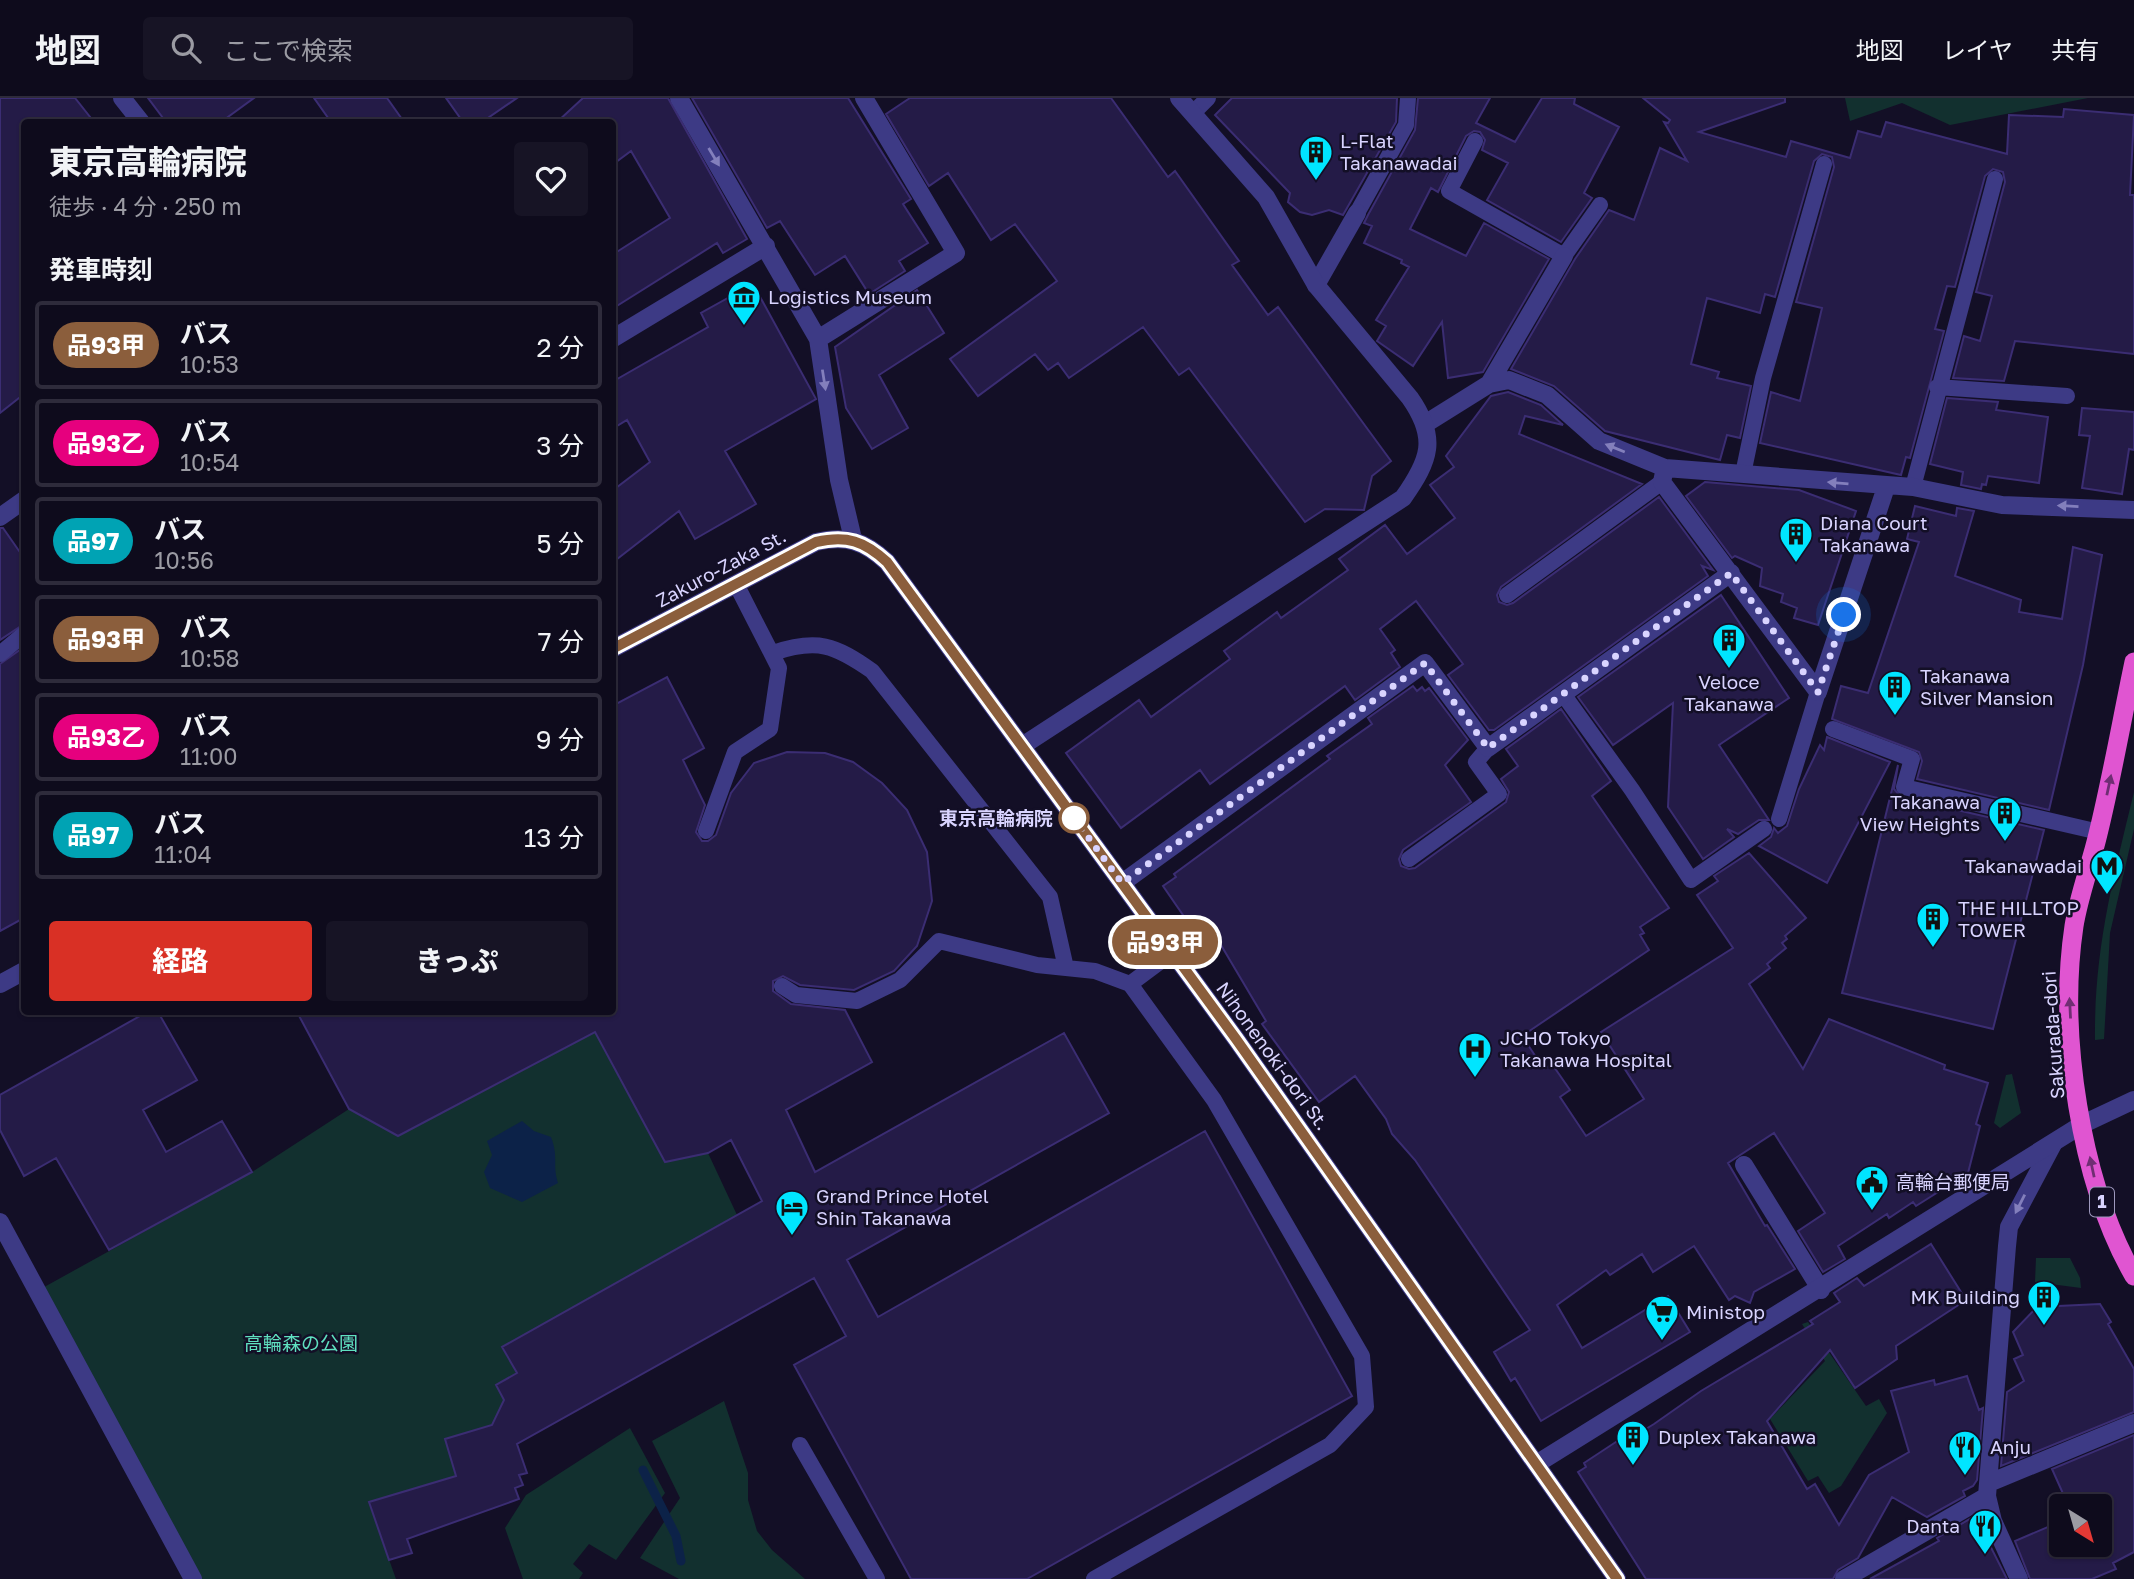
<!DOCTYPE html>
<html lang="ja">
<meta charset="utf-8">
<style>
:root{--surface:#0e0b1c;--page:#171425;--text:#f1f3f6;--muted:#9b9ba3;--line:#2e2b3b;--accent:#d93025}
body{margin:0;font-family:"Golos Text","Noto Sans JP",sans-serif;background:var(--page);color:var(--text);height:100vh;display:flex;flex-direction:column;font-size:26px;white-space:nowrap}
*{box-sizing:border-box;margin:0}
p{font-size:23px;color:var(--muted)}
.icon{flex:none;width:38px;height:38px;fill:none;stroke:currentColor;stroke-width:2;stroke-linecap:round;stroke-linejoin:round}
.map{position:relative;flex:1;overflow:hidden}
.details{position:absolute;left:21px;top:21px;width:595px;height:896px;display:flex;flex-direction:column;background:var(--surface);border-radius:7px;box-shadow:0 2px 5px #0004,0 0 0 2px var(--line)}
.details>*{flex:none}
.badge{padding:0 14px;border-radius:23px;font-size:24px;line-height:46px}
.needle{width:46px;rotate:143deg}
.controls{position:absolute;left:2049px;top:1396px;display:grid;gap:14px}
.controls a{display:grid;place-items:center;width:63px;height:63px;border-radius:7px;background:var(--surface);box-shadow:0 2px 5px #0004,0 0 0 2px var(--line);font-size:35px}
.you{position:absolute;width:35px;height:35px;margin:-18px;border:5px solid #fff;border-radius:50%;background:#1a73e8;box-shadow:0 0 0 10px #1a73e833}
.map>.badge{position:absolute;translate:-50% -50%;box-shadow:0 0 0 4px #fff}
h2{padding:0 28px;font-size:26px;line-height:63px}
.round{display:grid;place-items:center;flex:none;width:74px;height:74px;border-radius:7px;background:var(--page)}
.head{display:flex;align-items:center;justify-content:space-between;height:119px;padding:0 28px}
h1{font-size:33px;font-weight:800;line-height:52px}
.button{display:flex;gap:14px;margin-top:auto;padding:14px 28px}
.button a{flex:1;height:80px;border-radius:7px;background:var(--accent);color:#fff;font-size:28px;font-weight:800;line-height:80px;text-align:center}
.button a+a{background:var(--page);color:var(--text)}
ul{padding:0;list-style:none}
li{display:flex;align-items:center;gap:21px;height:88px;margin:0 14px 10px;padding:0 14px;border:4px solid var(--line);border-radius:7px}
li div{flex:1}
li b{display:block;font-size:26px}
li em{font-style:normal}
li .badge{min-width:77px;font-weight:700;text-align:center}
header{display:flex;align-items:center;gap:42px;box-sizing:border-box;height:98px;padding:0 35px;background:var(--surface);border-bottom:2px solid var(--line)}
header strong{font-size:33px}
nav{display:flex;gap:38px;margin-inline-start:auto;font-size:24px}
.search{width:490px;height:63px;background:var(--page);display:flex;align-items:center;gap:18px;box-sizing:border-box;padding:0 24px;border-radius:7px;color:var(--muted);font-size:26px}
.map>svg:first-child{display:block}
</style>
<header>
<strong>地図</strong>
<div class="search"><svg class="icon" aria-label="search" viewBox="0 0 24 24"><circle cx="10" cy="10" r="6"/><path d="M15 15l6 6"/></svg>ここで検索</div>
<nav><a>地図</a><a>レイヤ</a><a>共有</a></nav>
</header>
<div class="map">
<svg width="2134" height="1481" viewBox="0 0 2134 1481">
<rect width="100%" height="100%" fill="#130f26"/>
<path fill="#12302f" d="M1845,0h243l-138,27 -48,-22 -52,18z
M2134,694v37l-24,104 -6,106 -9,1c-1,-91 18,-161 39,-248z
M595,934l113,121 29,62 -235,133 14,25 -20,12 8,15 -12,25 -47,15 11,36 -87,27 27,76h-203l-156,-288 215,-119 97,-63 49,27z
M2012,976l9,39 -21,15 -6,-5 12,-48z
M2036,1160h34l10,20 1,10 -46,-6z
M1808,1224l58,84 13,-7 8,14 -46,73 -12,7 -11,-17 -10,5 -38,-62 55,-58 -23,-37z
M724,1303l24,72v27l9,31 15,19 33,29h-126l-39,-21 40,-60 -28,-57z
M630,1330l35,65 -49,67 -27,-16 -16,20 10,9 -4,6h-56l-18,-51 21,-33z"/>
<path fill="#0c2248" d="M522,1023l12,10 17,6c8,21 1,27 7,46l-36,19 -32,-14 -6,-16 8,-17 -5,-14z"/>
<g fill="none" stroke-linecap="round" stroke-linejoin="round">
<path stroke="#0c2248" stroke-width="9" d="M643,1372l33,66 5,25"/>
</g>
<path fill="#241b47" stroke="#3b2d73" stroke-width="2" d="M0,0h75l19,24h-70v272l-24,19z
M148,0h106l-33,24h-55z
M314,0h73l17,24h-73z
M446,0h71l-35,24h-19z
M583,0h85l79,141 -24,14 -6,-10 -105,66v-54l58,-37 -39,-67 -19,14v-43h-55z
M692,0h156l63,101 -8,5 25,39 -29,18 6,10 -36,23 -24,-38 -30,19 -35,-54 -13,7z
M910,0h201l57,79 7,-6 64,90 -7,4 36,50 10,-8 113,154 -19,15 -8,34 -39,-1 -20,13 -116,-154 -10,7 -36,-48 -74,51 -11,-15 -10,7 -13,-16 -57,42 -28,-37 107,-78 -42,-57 -24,16 -43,-67 -19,13 -43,-72z
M1232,0h165l-1,24 -53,93 -14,-5 -17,5 -12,-3 -12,-10 2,-9 -75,-78z
M1418,0h72l-14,25 39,19 27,-44h33l-1,6 45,23 -35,66 8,5 -31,44 -74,-42 21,-37 -26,-13 3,-10 -5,-8 -6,-1 -8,5 -28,56 -7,-4 -21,41 56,27 18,-33 65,36 -66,113 -35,6 -6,-56 -29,44 -36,-25 9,-15 -10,-6 33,-53 -8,-4 1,-3 -38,-17 8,-17 -8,-3 4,-8 47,-85z
M1643,0h142v4l-86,30 87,25 5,-16 59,17 8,-27 23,6 5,-15 121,32 2,-39 54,2 1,-8 70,6 -4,80h4v159l-119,-13 -11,40 -51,-3 11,-42 16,5 12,-45 -16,-4 29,-110 -2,-10 -10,-3 -8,7 -30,111 -8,-1 -12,43 9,2 -34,127 -4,-1 -5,18 -141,-32 11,-51 29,9 22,-93 -26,-6 38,-135 -2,-10 -10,-3 -8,7 -39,136 -10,-3 -5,19 -53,-15 -16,66 28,8 -2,6 34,8 -11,52 -13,-3 -7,25 -115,-29 -51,-45 -43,-17 64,-110 34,-49 25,10 26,-72 27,13 -23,-39 4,1 2,-3z
M753,186l63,115 -91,52 31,53 -61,35 -16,-28 -67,52v-72l38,-29 -23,-42 -15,9v-47l96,-55 -7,-14z
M917,192l27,43 -65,42 29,53 -36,21 -26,-41 -11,-61z
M1508,294l33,13 22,20 -38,-9 -6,18 123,50 -141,103 -4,8 2,7 8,3 6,-2 146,-106 54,73 -11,-4 6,10 -214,154h-5l-41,-55 15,-11 -47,-63 -36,28 15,21 -4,3 9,14 -45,33 -10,-14 -135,98 -10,-14 -79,58 -55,-75 73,-53 12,17 79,-58 -6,-8 53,-39 4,6 67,-48 -9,-11 46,-34 22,29 48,-36 -25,-33 24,-18 -8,-11 45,-60z
M1947,300l51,4 -2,8 52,7 -9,66 -51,-7 -2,9 -4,-1 -1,5 -20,-4 2,-13 -33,-8z
M2082,310l52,4v38l-5,-1 -7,45 -40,-6 8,-52 -11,-1z
M1705,384l94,8 57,21 -38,114 -24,-7 3,-10 -16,-6 2,-8 -23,-8 2,-18 -27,-12 -3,2 -46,-62z
M1915,408l41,10 1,-8 17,3 -19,65 66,24 -2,12 43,7 11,-72 29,8 -19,110 -34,145 -132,-31 5,-18 -3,-9 -87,-33 9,-33 27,7 51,-151 -12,-3z
M0,430h3l21,30v66l-24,16z
M1721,497l68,103 -70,47 50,75h-10l-21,14 -11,-5 7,8 -31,22 -35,-52 5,-104 -60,42 -35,-48z
M24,549v271l-24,13v-267z
M667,579l37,71 -21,12 22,45 -9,27 6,9h6l8,-6 15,-42 23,-30 33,-11 38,1 28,9 29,21 25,27 20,42 5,49 -15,45 -23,25 -40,19 -54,-5 -17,-9 -10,5v10l18,13 54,6 27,52 -86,48 29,62 249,-139 45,80 -262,147 31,57 327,-186 147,265 -325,183h-116l-117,-214 52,-29 -32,-58 -297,166 10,29 -8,2 4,10 -8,3 4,11 -112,40 5,14 -23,7 -20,-58 87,-26 -11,-37 47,-14 12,-25 -8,-15 21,-12 -15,-26 260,-146 -31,-61 -23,13 -43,9 -70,-130 -197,104 -49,-27 -52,-97h315v-306z
M1413,588l4,5 5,-4 3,4 4,-3 39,52 -23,25 26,37 -68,48 -4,9 2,7 8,3 6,-1 91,-66 3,-10 -8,-13 17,-13 -12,-17 55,-40 50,72 -19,15 77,112 -29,19 4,6 -4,2 9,15 -127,86 22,33 8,-5 18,26 -10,7 26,39 58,-37 -43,-67 132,-84 -36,-53 21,-14 -4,-5 35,-23 57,65 -21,18 2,3 -5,4 4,5 -19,16 3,4 -21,16 54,85 26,-50 116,46 -1,4 44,14 -12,41 4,2 -12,47 -52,33 -3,-4 -24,16 -2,-4 -49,32 7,13 -22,13 -25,-41 27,-18 -51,-80 -46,30 37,63 2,-1 28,44 -41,23 -4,11 -15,-7 -6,4 -35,-54 -41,26 -11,-18 -32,21 -4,-5 -49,35 25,43 86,-52 22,36 -149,89 -26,-43 -4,3 -17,-29 36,-22 -115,-170 -23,-26 -6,-15 -31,-43 -36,26 -57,-78 4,-3 -51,-86 -12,9 -40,-58 13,-9 -2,-3 156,-115 -3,-3 45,-32 -4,-6z
M1827,639l63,25 -63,121 -68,-37 12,-9 3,-9 4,5 9,-7 12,-37 21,-44 4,5z
M1898,667l-4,24 7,8 143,33 -51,199 -151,-36z
M147,914h11l39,68 -54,30 23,42 56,-31 30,51 -143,78 -53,-92 -32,18 -24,-46v-35z
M1931,1146l35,56 -70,46 1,13 -42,29 -25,-38 -63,71 40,68 8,-5 24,41 30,-50 40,-23 -18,-61 43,-11 1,5 32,-9 12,34 4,-2 -6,72 -4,6 -10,5 2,5 -38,21 -35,-20 -34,61 -20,12 -5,9h-187l-68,-107 8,-5 -2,-4 44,-29 3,4 23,-14 47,-33 112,-67 -3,-3 30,-19 -6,-9 23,-15 7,8z
M2100,1206l11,18 -3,2 26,45v43l-133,54 6,-74 17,-11 -10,-22 9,-4 -10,-23 24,-25z
M2134,1337v117l-21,11 3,6 -24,10h-62l-15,-38 47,-20v24h38v-38h-38l-3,-6 6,-3 -13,-29z
M1975,1418l32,63h-137l69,-38 -2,-3z"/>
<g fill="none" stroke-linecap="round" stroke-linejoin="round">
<path stroke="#3d3a85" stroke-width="16" d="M1193,15l15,-15
M1475,43l-26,50 115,65 36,-51
M1357,115l49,-88 2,-27
M1937,289l130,9
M1743,376l20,-96 61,-214
M1913,389l82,-308
M1507,497l155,-113
M773,555c44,-15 62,-8 99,18l178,226 16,71
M0,556l24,-20
M1563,596l69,96 59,90 73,-51
M1833,631l79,30 -8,28 195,45
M1779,721l39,-127
M706,733l29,-79 35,-23 9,-61 -43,-84
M1409,761l90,-65 -23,-32 12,-14
M782,888l14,9 61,6 43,-21 39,-39 98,24 58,6 35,13 43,-32
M800,1347l77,134
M1094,1481l236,-134 36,-38 -4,-51 -148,-256 -84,-116"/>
<path stroke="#3d3a85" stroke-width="18" d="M0,1124l193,357"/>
<path stroke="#3d3a85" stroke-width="18" d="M679,0l139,241 21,141 14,59
M1316,187l41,-72
M612,241l154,-93
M818,241l138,-86 -92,-155
M1489,286l75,-128
M1425,326l64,-40 20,-4 38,15 52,46 66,27 248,19 89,18 132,5
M1665,370l-3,14 156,210
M0,419l24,-17
M1818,594l68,-205
M1122,785l303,-220 63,85 243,-175
M1744,1067l77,125
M1989,1385l145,-60
M1844,1481l143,-83
M2019,1481l-26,-58 -6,-25 20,-250 2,-19 44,-83"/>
<path stroke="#3d3a85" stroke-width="18" d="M122,0l19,24
M612,551l204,-107c31,-7 48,-1 71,20l349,477 381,540
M1022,648l381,-248c27,-38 35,-60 7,-100l-94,-113 -50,-88 -87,-99
M0,886l24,-13
M1538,1365l545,-339 51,-24"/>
<path stroke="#e055d1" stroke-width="19" d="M2134,564c-12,57 -22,115 -36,172 -7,30 -19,61 -24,92 -16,107 6,256 60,350"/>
</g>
<defs><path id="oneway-solid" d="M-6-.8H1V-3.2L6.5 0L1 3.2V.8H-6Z" transform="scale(1.75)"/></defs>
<g fill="#837fbc">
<use href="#oneway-solid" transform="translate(714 59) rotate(59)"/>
<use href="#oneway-solid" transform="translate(824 282) rotate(81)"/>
<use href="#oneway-solid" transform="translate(1615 350) rotate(-158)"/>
<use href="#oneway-solid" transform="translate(1838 385) rotate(-175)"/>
<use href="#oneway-solid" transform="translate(2068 408) rotate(-177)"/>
<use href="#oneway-solid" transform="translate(2020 1106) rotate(117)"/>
</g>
<g fill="#6f2e73">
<use href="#oneway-solid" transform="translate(2109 687) rotate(-78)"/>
<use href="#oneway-solid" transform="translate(2070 910) rotate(-93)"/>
<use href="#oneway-solid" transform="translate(2092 1069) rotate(-102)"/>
</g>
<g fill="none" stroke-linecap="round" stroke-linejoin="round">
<defs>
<path id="line" d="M612,551l204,-107c31,-7 48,-1 71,20l349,477 381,540"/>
</defs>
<use href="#line" stroke="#fff" stroke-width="16"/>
<use href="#line" stroke="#8b5e3c" stroke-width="10"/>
<path stroke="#d9d4ff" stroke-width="7" stroke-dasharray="0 12.6" d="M1074,720l48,65 303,-220 63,85 243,-175 87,119 26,-77"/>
</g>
<defs>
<symbol id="building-pin" viewBox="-11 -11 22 30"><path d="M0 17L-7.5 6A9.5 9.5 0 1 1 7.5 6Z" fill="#00e5ff" stroke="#130f26"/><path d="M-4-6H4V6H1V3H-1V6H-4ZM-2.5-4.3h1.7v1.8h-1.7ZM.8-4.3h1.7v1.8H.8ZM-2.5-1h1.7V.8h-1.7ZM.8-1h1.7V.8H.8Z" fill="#111"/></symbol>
<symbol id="museum-pin" viewBox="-11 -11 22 30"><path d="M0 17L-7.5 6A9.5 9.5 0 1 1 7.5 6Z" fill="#00e5ff" stroke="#130f26"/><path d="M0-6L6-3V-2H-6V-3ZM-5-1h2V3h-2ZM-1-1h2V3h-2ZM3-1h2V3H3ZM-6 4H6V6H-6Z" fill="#111"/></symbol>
<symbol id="metro-pin" viewBox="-11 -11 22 30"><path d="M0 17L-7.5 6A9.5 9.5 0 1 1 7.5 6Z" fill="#00e5ff" stroke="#130f26"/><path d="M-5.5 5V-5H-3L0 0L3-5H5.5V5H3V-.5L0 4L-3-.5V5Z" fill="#111"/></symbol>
<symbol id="hospital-pin" viewBox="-11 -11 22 30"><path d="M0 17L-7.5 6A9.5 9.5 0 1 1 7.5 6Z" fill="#00e5ff" stroke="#130f26"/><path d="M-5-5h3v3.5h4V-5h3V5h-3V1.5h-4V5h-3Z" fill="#111"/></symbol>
<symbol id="civic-pin" viewBox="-11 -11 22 30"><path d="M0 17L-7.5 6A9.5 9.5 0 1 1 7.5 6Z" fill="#00e5ff" stroke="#130f26"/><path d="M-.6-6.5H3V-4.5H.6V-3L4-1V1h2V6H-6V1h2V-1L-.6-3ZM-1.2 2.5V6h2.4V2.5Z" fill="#111"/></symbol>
<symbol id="hotel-pin" viewBox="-11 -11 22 30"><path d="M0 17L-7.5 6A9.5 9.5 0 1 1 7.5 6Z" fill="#00e5ff" stroke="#130f26"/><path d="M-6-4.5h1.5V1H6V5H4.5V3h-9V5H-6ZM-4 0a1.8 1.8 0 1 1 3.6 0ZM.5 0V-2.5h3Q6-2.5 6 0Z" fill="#111"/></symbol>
<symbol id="supermarket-pin" viewBox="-11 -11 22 30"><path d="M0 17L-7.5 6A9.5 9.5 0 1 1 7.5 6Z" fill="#00e5ff" stroke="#130f26"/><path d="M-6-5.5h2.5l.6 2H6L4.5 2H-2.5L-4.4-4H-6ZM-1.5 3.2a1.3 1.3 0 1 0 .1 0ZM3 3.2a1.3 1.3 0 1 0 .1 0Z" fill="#111"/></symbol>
<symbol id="restaurant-pin" viewBox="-11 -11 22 30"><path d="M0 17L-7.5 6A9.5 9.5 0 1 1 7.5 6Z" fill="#00e5ff" stroke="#130f26"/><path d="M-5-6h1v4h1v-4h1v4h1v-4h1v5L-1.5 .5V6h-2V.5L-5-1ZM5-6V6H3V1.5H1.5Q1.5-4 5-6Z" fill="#111"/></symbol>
</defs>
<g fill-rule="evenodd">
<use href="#building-pin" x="1297" y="35" width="38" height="52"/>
<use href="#museum-pin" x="725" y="180" width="38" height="52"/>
<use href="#building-pin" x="1777" y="417" width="38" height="52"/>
<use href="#building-pin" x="1710" y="523" width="38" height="52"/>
<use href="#building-pin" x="1876" y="570" width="38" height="52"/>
<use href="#building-pin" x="1986" y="696" width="38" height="52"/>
<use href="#metro-pin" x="2088" y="749" width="38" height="52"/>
<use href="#building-pin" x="1914" y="802" width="38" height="52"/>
<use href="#hospital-pin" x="1456" y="932" width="38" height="52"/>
<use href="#civic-pin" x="1853" y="1065" width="38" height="52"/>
<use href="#hotel-pin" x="773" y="1090" width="38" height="52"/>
<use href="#building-pin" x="2025" y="1180" width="38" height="52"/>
<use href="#supermarket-pin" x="1643" y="1195" width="38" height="52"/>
<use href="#building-pin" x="1614" y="1320" width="38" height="52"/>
<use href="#restaurant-pin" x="1946" y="1330" width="38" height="52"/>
<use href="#restaurant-pin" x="1966" y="1409" width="38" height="52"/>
</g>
<circle fill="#fff" stroke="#8b5e3c" stroke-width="3.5" cx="1074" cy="720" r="14"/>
<g text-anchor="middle" stroke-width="5" stroke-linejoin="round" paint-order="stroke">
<rect fill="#130f26" stroke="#9e99be" stroke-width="2" x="2090" y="1089.5" width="24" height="29" rx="5"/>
<g font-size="18" font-weight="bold" fill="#d9d4ff">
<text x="2102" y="1110">1</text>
</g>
<g font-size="19" fill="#d9d4ff" stroke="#130f26" text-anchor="start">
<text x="1340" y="50">L-Flat<tspan x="1340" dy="22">Takanawadai</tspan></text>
<text x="768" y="206">Logistics Museum</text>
<text x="1820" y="432">Diana Court<tspan x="1820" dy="22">Takanawa</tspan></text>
<text x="1920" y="585">Takanawa<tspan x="1920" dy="22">Silver Mansion</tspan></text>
<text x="1729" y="591" text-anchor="middle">Veloce<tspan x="1729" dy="22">Takanawa</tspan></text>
<text x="1980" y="711" text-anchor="end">Takanawa<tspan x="1980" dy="22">View Heights</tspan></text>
<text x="2082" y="775" text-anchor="end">Takanawadai</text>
<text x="1958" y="817">THE HILLTOP<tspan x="1958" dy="22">TOWER</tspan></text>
<text x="1500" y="947">JCHO Tokyo<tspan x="1500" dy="22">Takanawa Hospital</tspan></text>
<text x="1896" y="1091">高輪台郵便局</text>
<text x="816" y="1105">Grand Prince Hotel<tspan x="816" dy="22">Shin Takanawa</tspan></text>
<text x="2020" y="1206" text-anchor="end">MK Building</text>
<text x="1686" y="1221">Ministop</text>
<text x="1658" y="1346">Duplex Takanawa</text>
<text x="1990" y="1356">Anju</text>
<text x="1960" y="1435" text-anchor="end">Danta</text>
</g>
<g font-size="19" fill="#d9d4ff" stroke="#130f26">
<text transform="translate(721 470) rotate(-28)" y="7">Zakuro-Zaka St.</text>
<text transform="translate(2053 937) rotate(-94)" y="7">Sakurada-dori</text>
<text transform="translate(1273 958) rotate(54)" y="7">Nihonenoki-dori St.</text>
</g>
<g font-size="19" font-weight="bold" fill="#d9d4ff" stroke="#130f26" text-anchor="end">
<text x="1053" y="727">東京高輪病院</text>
</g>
<g font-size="19" fill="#5fe0c0" stroke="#130f26">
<text x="301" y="1252">高輪森の公園</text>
</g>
</g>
</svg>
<div class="controls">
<a><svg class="needle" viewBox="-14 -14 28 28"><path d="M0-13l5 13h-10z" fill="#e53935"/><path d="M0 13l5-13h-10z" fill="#9b9ba3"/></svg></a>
</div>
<div class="you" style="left:1844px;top:517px"></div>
<b class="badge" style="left:1165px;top:844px;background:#8b5e3c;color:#fff">品93甲</b>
<section class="details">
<div class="head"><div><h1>東京高輪病院</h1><p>徒歩 · 4 分 · 250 m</p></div><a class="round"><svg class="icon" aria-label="heart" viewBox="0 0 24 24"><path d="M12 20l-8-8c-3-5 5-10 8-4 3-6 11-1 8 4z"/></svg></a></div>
<h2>発車時刻</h2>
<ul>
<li><span class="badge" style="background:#8b5e3c;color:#fff">品93甲</span><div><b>バス</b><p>10:53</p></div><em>2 分</em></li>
<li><span class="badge" style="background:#e6007e;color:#fff">品93乙</span><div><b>バス</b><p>10:54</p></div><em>3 分</em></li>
<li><span class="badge" style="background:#00a3b4;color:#fff">品97</span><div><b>バス</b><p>10:56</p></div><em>5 分</em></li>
<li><span class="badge" style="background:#8b5e3c;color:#fff">品93甲</span><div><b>バス</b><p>10:58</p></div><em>7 分</em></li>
<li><span class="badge" style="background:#e6007e;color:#fff">品93乙</span><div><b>バス</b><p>11:00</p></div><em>9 分</em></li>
<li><span class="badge" style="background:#00a3b4;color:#fff">品97</span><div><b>バス</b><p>11:04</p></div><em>13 分</em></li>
</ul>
<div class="button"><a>経路</a><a>きっぷ</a></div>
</section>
</div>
